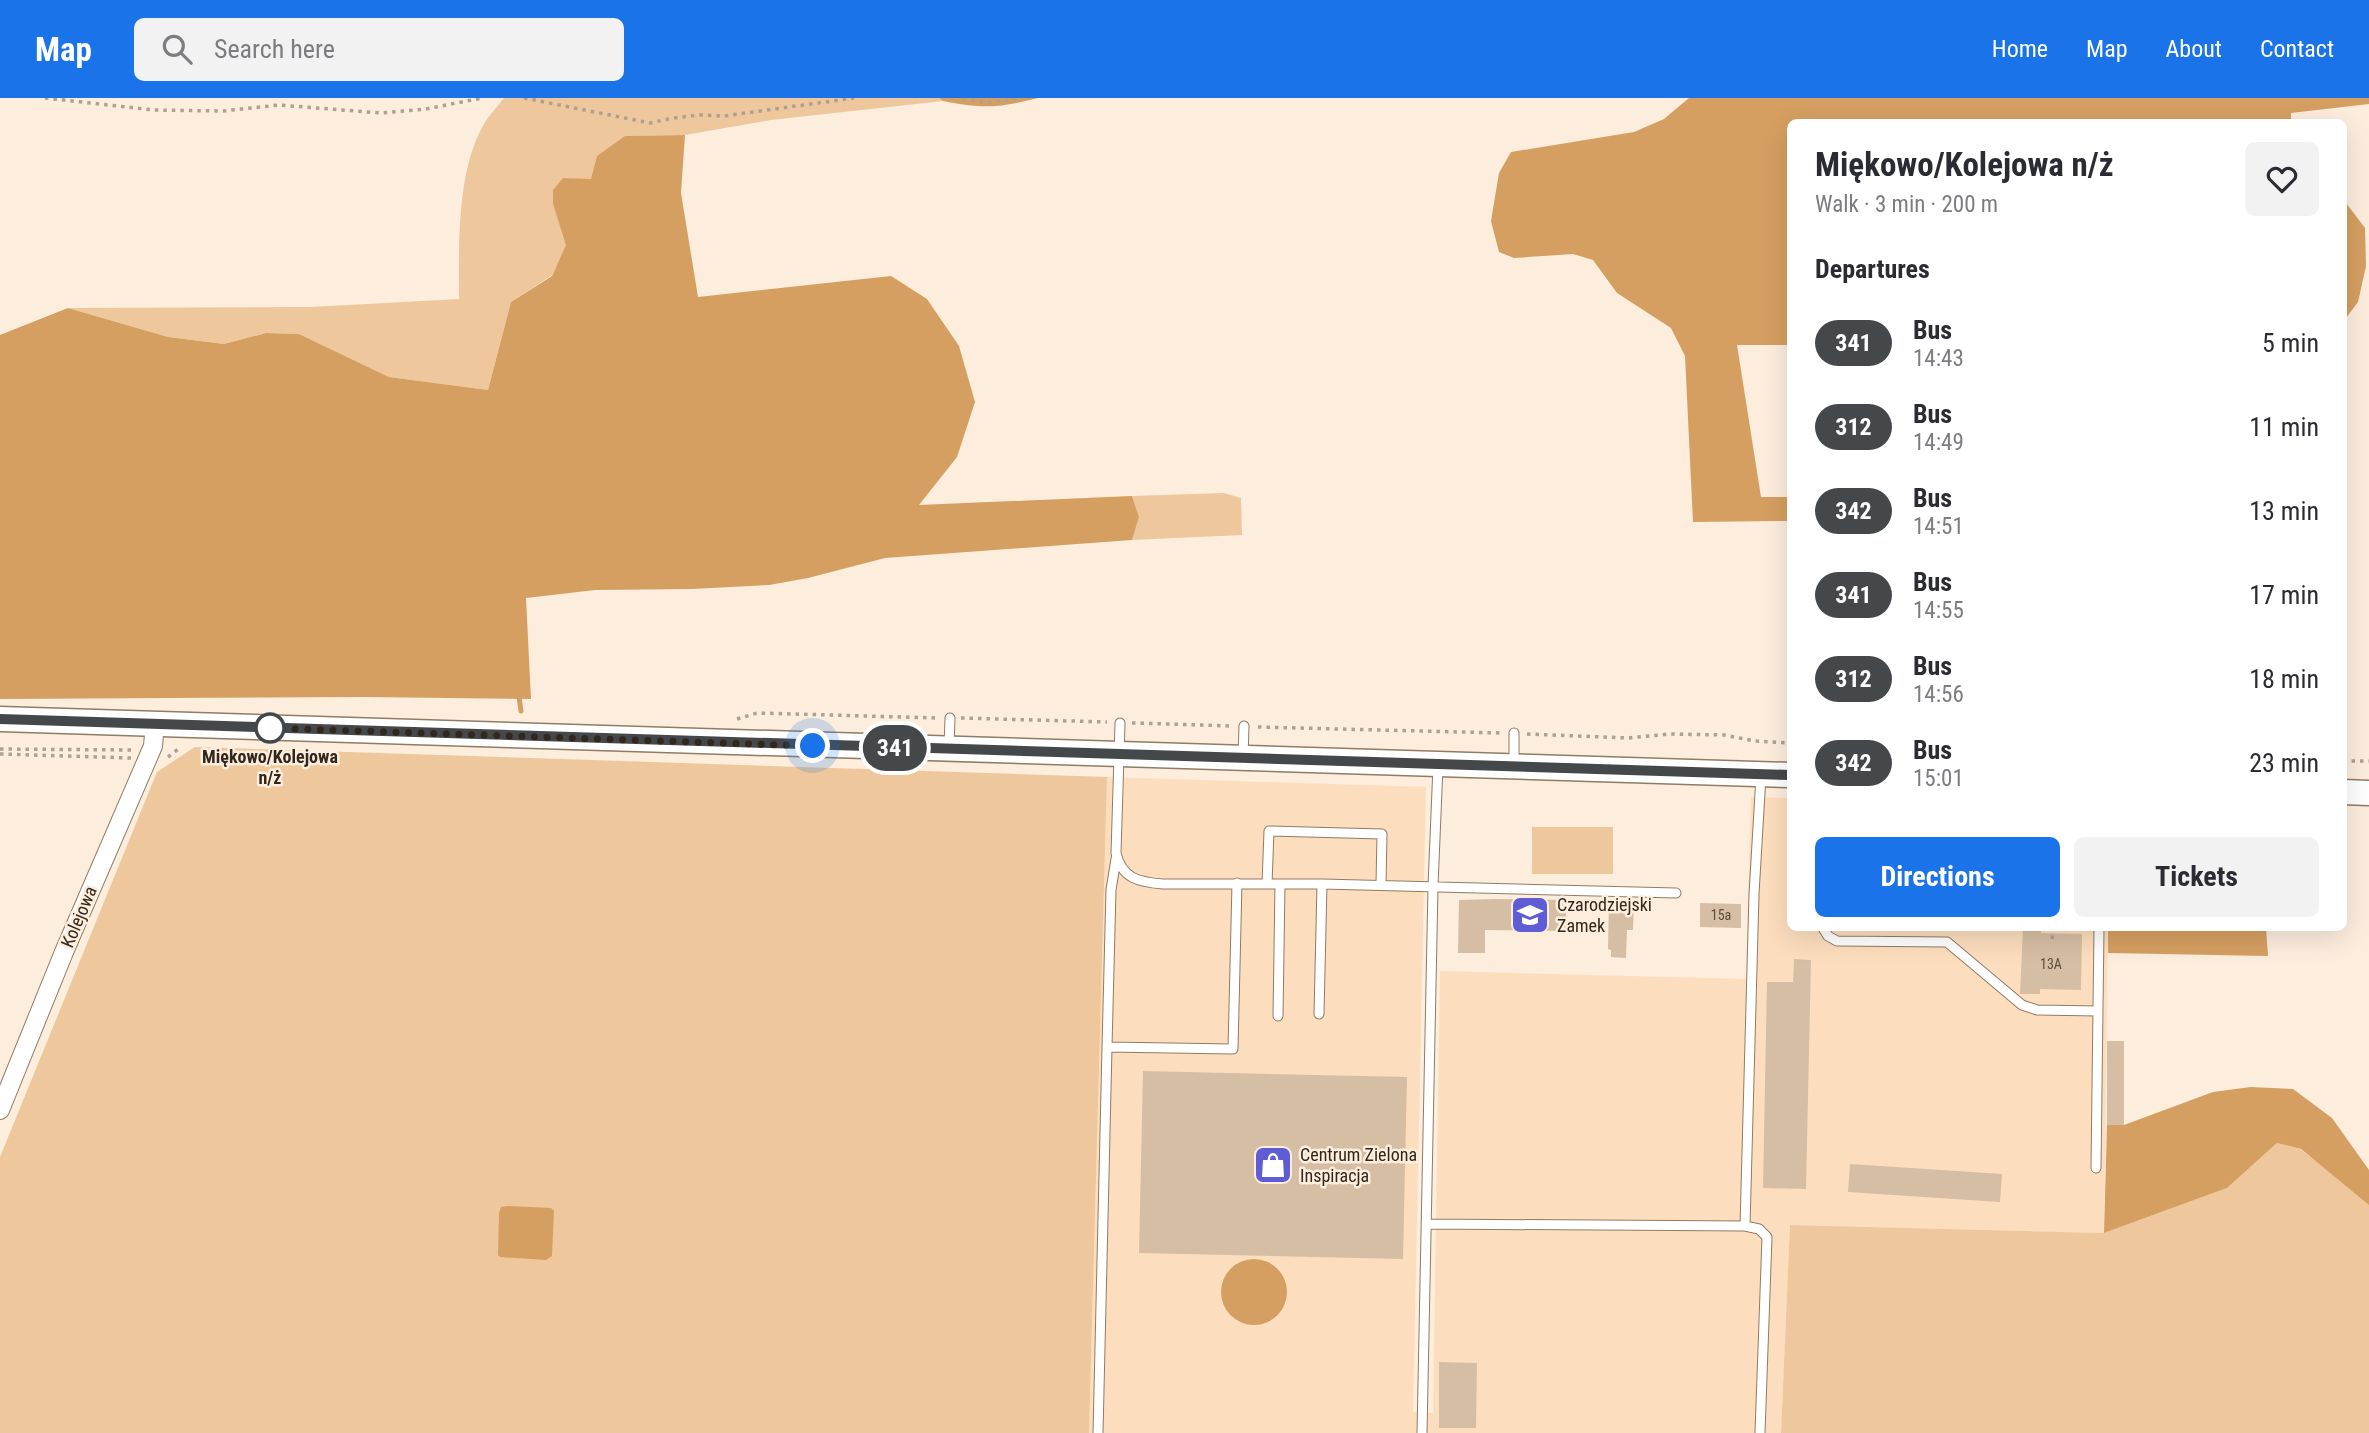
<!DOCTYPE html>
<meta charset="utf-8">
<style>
:root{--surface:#fff;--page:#f2f2f3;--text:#2b2b33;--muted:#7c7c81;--accent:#1a73e8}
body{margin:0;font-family:"Roboto Condensed",sans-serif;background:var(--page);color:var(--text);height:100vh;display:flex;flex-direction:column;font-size:26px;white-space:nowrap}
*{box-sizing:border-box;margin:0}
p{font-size:23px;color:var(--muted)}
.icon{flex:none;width:38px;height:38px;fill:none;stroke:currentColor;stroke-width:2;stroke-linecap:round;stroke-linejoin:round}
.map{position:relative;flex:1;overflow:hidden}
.details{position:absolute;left:1787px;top:21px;width:560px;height:812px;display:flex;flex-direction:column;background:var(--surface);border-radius:10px;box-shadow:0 7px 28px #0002}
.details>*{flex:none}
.badge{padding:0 14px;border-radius:23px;font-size:24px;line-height:46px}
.you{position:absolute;width:35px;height:35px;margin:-18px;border:5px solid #fff;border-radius:50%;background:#1a73e8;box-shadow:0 0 0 10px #1a73e833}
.map>.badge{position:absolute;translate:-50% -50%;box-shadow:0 0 0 4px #fff}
h2{padding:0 28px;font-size:26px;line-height:63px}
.round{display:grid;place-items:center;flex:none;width:74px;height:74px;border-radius:10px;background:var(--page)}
.overview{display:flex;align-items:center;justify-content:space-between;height:119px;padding:0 28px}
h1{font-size:33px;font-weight:700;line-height:52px}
.action{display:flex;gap:14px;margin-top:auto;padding:14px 28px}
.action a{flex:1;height:80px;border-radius:10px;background:var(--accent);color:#fff;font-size:28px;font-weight:700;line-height:80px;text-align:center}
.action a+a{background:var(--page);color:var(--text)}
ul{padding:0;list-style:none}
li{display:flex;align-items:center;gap:21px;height:84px;padding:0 28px}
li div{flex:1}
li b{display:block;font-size:26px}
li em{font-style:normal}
li .badge{min-width:77px;font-weight:700;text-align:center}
header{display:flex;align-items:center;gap:42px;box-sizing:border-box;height:98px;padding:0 35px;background:var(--accent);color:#fff}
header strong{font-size:33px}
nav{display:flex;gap:38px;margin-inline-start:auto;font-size:24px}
.search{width:490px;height:63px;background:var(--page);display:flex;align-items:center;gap:18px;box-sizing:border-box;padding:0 24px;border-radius:10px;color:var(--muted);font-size:26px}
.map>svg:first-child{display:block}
</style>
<header>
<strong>Map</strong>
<div class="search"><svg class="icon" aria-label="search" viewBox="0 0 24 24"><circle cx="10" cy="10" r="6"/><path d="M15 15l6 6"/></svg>Search here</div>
<nav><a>Home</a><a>Map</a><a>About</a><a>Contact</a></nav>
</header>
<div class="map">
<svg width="2369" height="1335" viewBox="0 0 2369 1335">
<rect width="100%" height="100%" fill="#fceddd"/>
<path fill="#fcdebe" d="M1107,679l319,10 -13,625 20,1 7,-442 306,8 5,-182 39,1v130h318l-4,305 -314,-8 -9,208h-692z"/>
<path fill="#eec79c" d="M504,0h435l4,3 -172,19 -86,15 -60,1 -34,44 -28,-2 -10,26 14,41 -15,30 -41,27 -23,88 -99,-13 -90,-43 -33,-1 -42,11 -56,-7 -100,-29 243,-1 148,-8c0,-55 -3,-132 28,-180 5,-7 12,-14 17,-21z
M1224,395l17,5 1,37 -110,5 7,-23 -7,-21z
M195,649l912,30 -18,656h-1089v-276l157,-385z
M1532,729h81v47h-81z
M2277,1045l23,6 69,53v231h-588l9,-208 314,8 123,-45z"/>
<path fill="#d59f61" d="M939,0h99c-40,10 -55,11 -95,3z
M1689,0h680v6l-78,9v9h-501v223h-53l24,152h29v24l-97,1 -8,-166 -14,-28 -54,-35 -24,-33 -20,-6 -59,4 -15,-6 -8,-31 8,-48 12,-21 123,-20 30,-13z
M685,37l-4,58 17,104 193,-21 36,23 32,47 16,56 -18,55 -38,48 213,-9 7,21 -7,23 -247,18 -77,20 -39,7 -77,4 -97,1 -69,8 5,101 -165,-2 -366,2v-364l68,-27 100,29 56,7 42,-11 33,1 90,43 99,13 23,-88 41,-26 14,-31 -13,-41v-14l10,-12 28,1 6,-23 28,-20z
M2343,101l22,29 1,38 -8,36 -15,20z
M2108,830h158l2,28 -160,-3z
M2251,989l42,2 39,29 37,52v35l-68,-56 -24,-6 -50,45 -123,45 3,-108h17l89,-33z
M507,1108l44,2 3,3 -2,45 -6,4 -46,-3 -2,-2 1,-42 2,-6z
M1221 1194a33 33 0 1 1 66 0a33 33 0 1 1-66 0Z"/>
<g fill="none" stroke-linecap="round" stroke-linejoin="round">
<path stroke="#d59f61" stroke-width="5" d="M521,613l-31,-219 10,-69 117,-71 18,-51"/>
</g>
<path fill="#d6bea4" d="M1495,801l71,1v31l-81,-1v23h-27l1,-53z
M1609,804l25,1 -1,27h-6l-1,28 -15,-1v-7l-3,-1z
M1700,805l41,1v24l-41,-1z
M2023,830h18v5l41,1 -1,56 -41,-1v5h-20z
M1794,861l17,1 -5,229 -43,-1 4,-206h26z
M2107,943h17v84h-17z
M1143,973l264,6 -4,182 -264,-6z
M1850,1066l152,10 -2,28 -152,-10z
M1439,1264l38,1 -1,65h-37z"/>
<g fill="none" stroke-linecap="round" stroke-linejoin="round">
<defs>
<path id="lane" d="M1120,625l-4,130c6,26 23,29 47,31h159l354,9
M949,650l1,-30
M1243,659l1,-31
M1514,667v-32
M1116,761l-5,31 -4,157 126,2 4,-166
M1267,786l2,-53 113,3 -1,51
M1823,830l5,8 9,5 110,1 75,63 15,5 61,1
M1319,916l3,-130
M1278,918l2,-132
M2096,1070l3,-240
M1426,1126l319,2 9,-332 7,-118
M1745,1128l14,3 8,8 -7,196
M1098,1335l9,-386
M1422,1335l11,-547 5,-120"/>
<path id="street" d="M0,1012l64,-158 89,-206 2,-23"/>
<path id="secondary" d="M0,621l1790,56
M2343,694l26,1"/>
</defs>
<use href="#lane" stroke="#917b63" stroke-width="11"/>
<use href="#street" stroke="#917b63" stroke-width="20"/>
<use href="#secondary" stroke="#917b63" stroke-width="27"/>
<path stroke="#aea193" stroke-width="3.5" stroke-dasharray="3.5 5" stroke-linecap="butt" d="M45,0l109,12 69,1 56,-6 102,8 45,-4 56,-11
M524,0l126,25 23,-5 27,-3 24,1 130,-18
M963,0l23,5 34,-5
M961,620l146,4
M737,621l20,-6 182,5
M1132,625l101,3
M1258,629l244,6
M1527,636l101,4 42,-4 54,1 31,6 35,2
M0,651l134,1
M0,656l131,4
M168,659l13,-10
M2343,663h26
M2052,841l1,-11"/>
<use href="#lane" stroke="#fff" stroke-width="9"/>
<use href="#street" stroke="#fff" stroke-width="18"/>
<use href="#secondary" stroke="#fff" stroke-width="24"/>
</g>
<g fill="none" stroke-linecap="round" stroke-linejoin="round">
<defs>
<path id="line" d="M0,621l1790,56"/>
</defs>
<use href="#line" stroke="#fff" stroke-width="16"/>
<use href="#line" stroke="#45484a" stroke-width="10"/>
<path stroke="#31271d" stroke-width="7" stroke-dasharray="0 12.6" d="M270,630l543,18"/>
</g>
<defs>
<symbol id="school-square" viewBox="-11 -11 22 22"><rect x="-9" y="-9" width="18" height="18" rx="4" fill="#5f5dd6" stroke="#fceddd"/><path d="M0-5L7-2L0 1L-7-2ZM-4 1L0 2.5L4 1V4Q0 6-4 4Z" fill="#fff"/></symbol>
<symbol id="shop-square" viewBox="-11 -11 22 22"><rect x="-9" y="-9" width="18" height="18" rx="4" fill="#5f5dd6" stroke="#fceddd"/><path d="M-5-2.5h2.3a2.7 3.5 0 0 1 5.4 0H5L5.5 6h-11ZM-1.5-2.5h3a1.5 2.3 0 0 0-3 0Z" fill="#fff"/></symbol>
</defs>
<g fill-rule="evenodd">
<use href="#school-square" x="1508" y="795" width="44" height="44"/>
<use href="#shop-square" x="1251" y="1045" width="44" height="44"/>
</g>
<circle fill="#fff" stroke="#45484a" stroke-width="3.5" cx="270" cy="630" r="14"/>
<g text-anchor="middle" stroke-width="5" stroke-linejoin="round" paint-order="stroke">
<g font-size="14" fill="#5a4d3f">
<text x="1721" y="822">15a</text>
<text x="2051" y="871">13A</text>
</g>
<g font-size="18" font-weight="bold" fill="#31271d" stroke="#fceddd">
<text x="270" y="665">Miękowo/Kolejowa<tspan x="270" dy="21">n/ż</tspan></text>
</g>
<g font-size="18" fill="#31271d" stroke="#fceddd" text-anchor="start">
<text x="1557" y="813">Czarodziejski<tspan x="1557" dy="21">Zamek</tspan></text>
<text x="1300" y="1063">Centrum Zielona<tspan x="1300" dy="21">Inspiracja</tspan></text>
</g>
<g font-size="18" fill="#31271d" stroke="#fceddd">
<text transform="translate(79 819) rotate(-67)" y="6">Kolejowa</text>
</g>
</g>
</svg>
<div class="you" style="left:813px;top:648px"></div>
<b class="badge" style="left:895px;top:650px;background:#45484a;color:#fff">341</b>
<section class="details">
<div class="overview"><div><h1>Miękowo/Kolejowa n/ż</h1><p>Walk · 3 min · 200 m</p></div><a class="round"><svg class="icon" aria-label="heart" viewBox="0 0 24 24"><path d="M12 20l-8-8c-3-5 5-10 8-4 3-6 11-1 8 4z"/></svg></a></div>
<h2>Departures</h2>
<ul>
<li><span class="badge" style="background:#45484a;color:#fff">341</span><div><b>Bus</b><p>14:43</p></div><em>5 min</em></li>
<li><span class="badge" style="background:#45484a;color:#fff">312</span><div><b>Bus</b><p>14:49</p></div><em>11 min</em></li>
<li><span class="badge" style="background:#45484a;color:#fff">342</span><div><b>Bus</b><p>14:51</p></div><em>13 min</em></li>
<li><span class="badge" style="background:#45484a;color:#fff">341</span><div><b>Bus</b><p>14:55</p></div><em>17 min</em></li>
<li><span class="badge" style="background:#45484a;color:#fff">312</span><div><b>Bus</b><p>14:56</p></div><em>18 min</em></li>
<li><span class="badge" style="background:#45484a;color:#fff">342</span><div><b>Bus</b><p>15:01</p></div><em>23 min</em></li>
</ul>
<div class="action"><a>Directions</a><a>Tickets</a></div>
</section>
</div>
